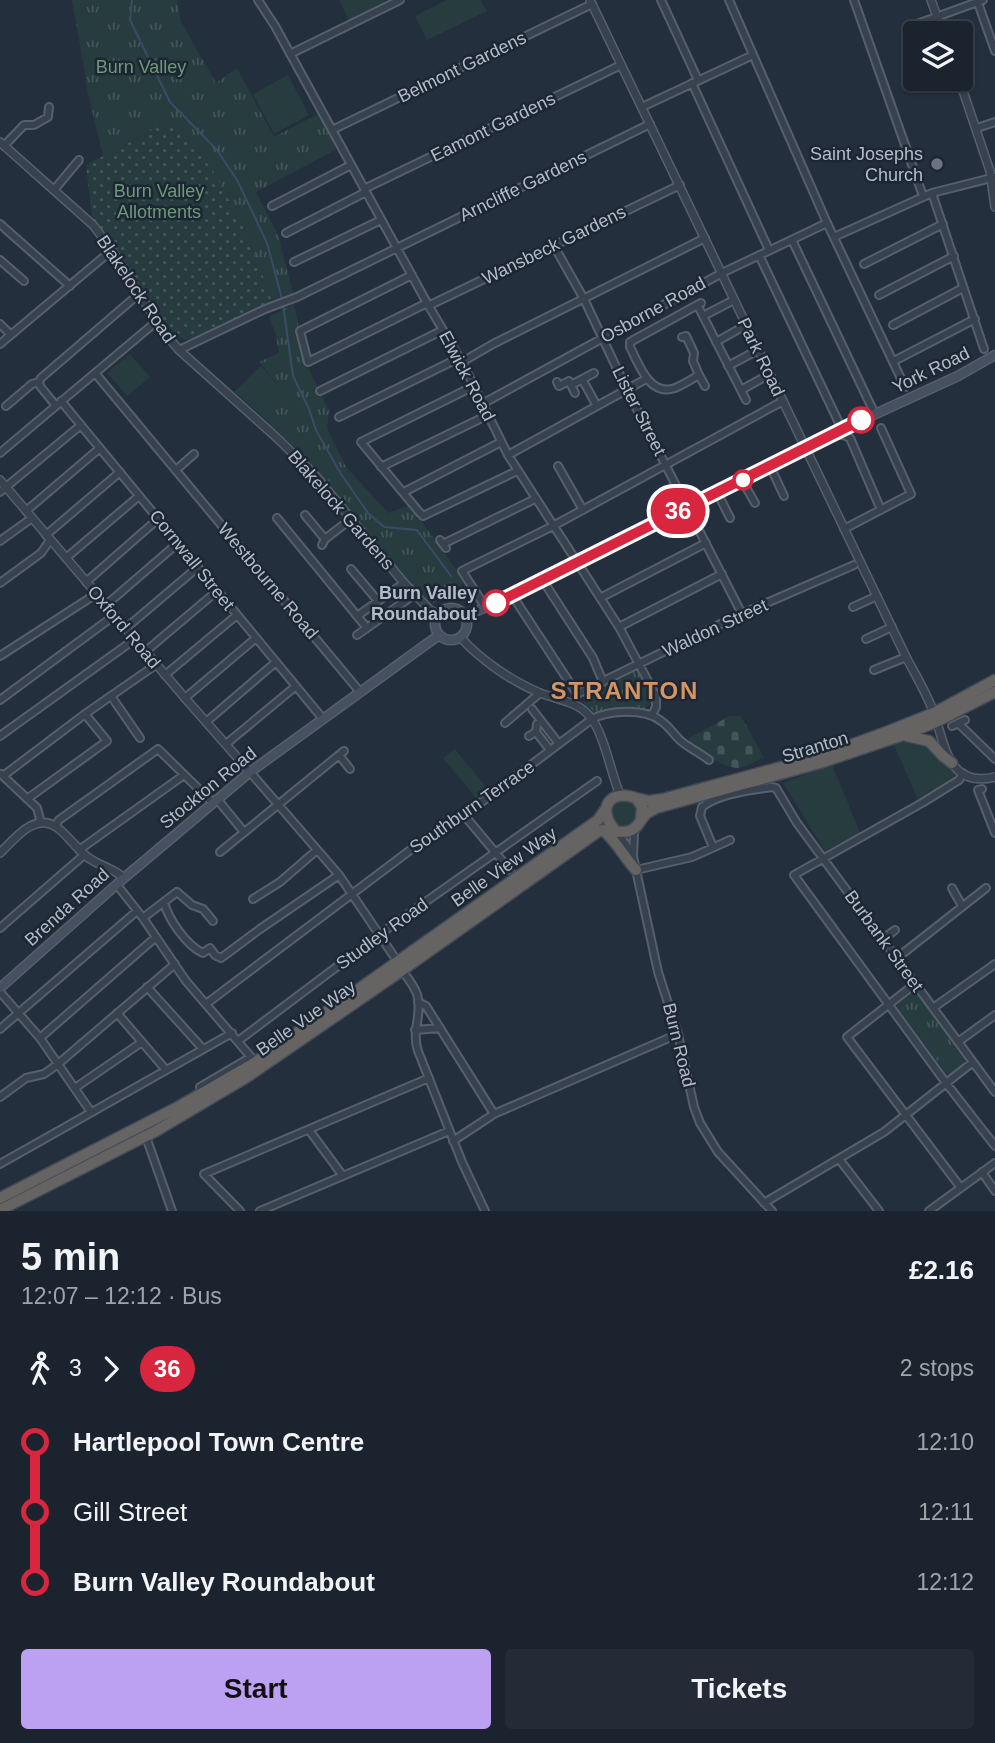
<!DOCTYPE html>
<meta charset="utf-8">
<style>
:root{--surface:#1b232e;--page:#242b36;--text:#f1f3f6;--muted:#a0a4aa;--line:#39404a;--accent:#bca0f2}
body{margin:0;font-family:Helvetica,sans-serif;background:var(--page);color:var(--text);height:100vh;display:flex;flex-direction:column;font-size:26px;white-space:nowrap}
*{box-sizing:border-box;margin:0}
p{font-size:23px;color:var(--muted)}
.icon{flex:none;width:38px;height:38px;fill:none;stroke:currentColor;stroke-width:2;stroke-linecap:round;stroke-linejoin:round}
.map{position:relative;height:1211px;overflow:hidden}
.details{display:flex;flex-direction:column;background:var(--surface);flex:1}
.details>*{flex:none}
.badge{padding:0 14px;border-radius:23px;font-size:24px;line-height:46px}
.tools{position:absolute;left:903px;top:21px;display:grid;gap:14px}
.tools a{display:grid;place-items:center;width:70px;height:70px;border-radius:7px;background:var(--surface);box-shadow:0 2px 5px #0004,0 0 0 2px var(--line);font-size:35px}
.map>.badge{position:absolute;translate:-50% -50%;box-shadow:0 0 0 4px #fff}
.legs{display:flex;align-items:center;gap:10px;height:77px;padding:0 21px;font-size:23px}
.legs p{margin-inline-start:auto}
.summary{display:flex;align-items:center;justify-content:space-between;height:119px;padding:0 21px}
h1{font-size:38px;font-weight:800;line-height:52px}
.cta{display:flex;gap:14px;margin-top:auto;padding:14px 21px}
.cta a{flex:1;height:80px;border-radius:7px;background:var(--accent);color:#111;font-size:28px;font-weight:800;line-height:80px;text-align:center}
.cta a+a{background:var(--page);color:var(--text)}
ul{padding:0 21px;list-style:none}
li{display:flex;align-items:center;gap:24px;height:70px;font-size:26px}
li i{display:grid;place-items:center;width:10px;height:100%;margin:0 9px;background:currentColor}
li i::after{content:'';width:18px;height:18px;margin:-9px;border:5px solid;border-radius:50%;background:var(--surface)}
li p{margin-inline-start:auto}
li:first-child i{background:linear-gradient(#0000 50%,currentColor 0)}
li:last-child i{background:linear-gradient(currentColor 50%,#0000 0)}
.map>svg:first-child{display:block}
</style>
<div class="map">
<svg width="995" height="1211" viewBox="0 0 995 1211">
<defs>
<pattern id="cemetery-stones" width="16" height="16" patternUnits="userSpaceOnUse" patternTransform="scale(1.75)"><rect width="16" height="16" fill="#263c3f"/><path d="M2 7V4a2 2 0 0 1 4 0v3zM10 15v-3a2 2 0 0 1 4 0v3z" fill="#435659"/></pattern>
<pattern id="park-tufts" width="24" height="20" patternUnits="userSpaceOnUse" patternTransform="scale(1.75)"><rect width="24" height="20" fill="#263c3f"/><path d="M3 7l-1-3M5 7V3M7 7l1-3M15 17l-1-3M17 17v-4M19 17l1-3" fill="none" stroke="#435659"/></pattern>
<pattern id="garden-dots" width="8" height="8" patternUnits="userSpaceOnUse" patternTransform="scale(1.75)"><rect width="8" height="8" fill="#263c3f"/><path d="M2 2h.1M6 6h.1" fill="none" stroke="#435659" stroke-width="1.8" stroke-linecap="round"/></pattern>
</defs>
<rect width="100%" height="100%" fill="#242f3e"/>
<path fill="#263c3f" d="M339,0h45l1,2 -36,18z
M447,0h34l6,11 -60,29 -12,-24z
M288,75l21,40 -35,19 -21,-40z
M130,354l20,23 -23,19 -20,-23z
M261,366l21,23 -23,24 -25,-21z
M906,738l13,1 32,28 4,6 -2,7 -34,22 -26,-59z
M455,749l32,39 -11,10 -33,-40z
M832,764l28,69 -35,18 -42,-68z
M621,800h10l7,6 -2,18 -13,4c-14,-6 -15,-21 -2,-28z"/>
<path fill="url(#cemetery-stones)" d="M730,716h11l23,42c-8,3 -18,9 -26,10 -16,0 -38,-18 -49,-27v-3z"/>
<path fill="url(#park-tufts)" d="M72,0h105l4,22 35,61 21,-15 37,69 44,-23 21,34 -83,44 22,43 15,58 -21,7 -25,-66 -75,-114 -69,36 -18,-75 1,-2z
M294,304l12,59 23,48 -2,17 19,39 42,46 22,-8 55,77 -31,21 -12,-5 -120,-144 -43,-41 23,-24 -23,-27 20,-9 -4,-22 -6,-14z
M637,668l18,32 -11,9 -20,-2 -29,5 -12,-9 2,-8z
M914,992h2l48,66v6l-14,11 -4,-2 -49,-66v-2z"/>
<path fill="url(#garden-dots)" d="M172,120l22,21 16,24 37,69 25,66 -77,39 -18,-1 -23,-31 -38,-61 -24,-29 -6,-52z"/>
<g fill="none" stroke-linecap="round" stroke-linejoin="round">
<path stroke="#394c67" stroke-width="2" d="M132,0l-2,20 40,82 47,48 20,30 30,63 15,56
M283,304l10,72 16,33 7,21 25,44 27,39 16,14 33,3 34,46"/>
<defs>
<path id="minor" d="M258,0l17,26 152,277 35,59 46,93 111,172 37,69v11l-4,8
M661,0l37,80
M729,0l98,223 78,164
M854,0l69,196
M977,0l18,51
M917,24l66,-24
M290,54l110,-54
M692,83l77,167
M642,107l111,-52
M977,128l18,-6
M332,130l260,-126
M4,146l20,-21h10l14,-8 1,-10
M364,189l257,-124
M54,190l25,-30
M932,193l52,156
M272,206l79,-41
M0,224l70,62
M286,233l80,-41
M834,237l98,-44 63,-16
M792,240l80,168
M554,246l30,53 43,91 115,224
M759,255l80,168
M0,260l24,21
M294,262l87,-42
M864,264l79,-40
M412,275l-112,56 8,31 119,-59
M879,295l75,-39
M428,306l252,-121
M699,308l47,92
M703,316l31,-16
M0,324l11,11
M893,325l70,-37
M682,337l4,-1 8,17 -1,8 6,14c-7,4 -16,10 -24,13 -26,9 -36,-24 -45,-41v-5l71,-39
M716,342l30,-17
M0,344l112,-94
M179,350l86,-41 32,-12 353,-173
M894,361l81,-42
M462,362l31,-18 212,-106
M728,366l30,-16
M95,373l265,319
M699,375l6,11
M582,379l15,27
M39,382l1,4 16,20
M557,382l2,4 10,-5 6,12
M571,385l23,-12
M741,390l29,-16
M320,391l123,-61
M61,401l262,318
M482,404l240,-131 105,-50
M6,406l26,-22 7,-2 2,-4 99,-85
M339,417l120,-59
M834,433l9,2 7,3 31,72
M0,453l157,-132
M508,455l138,-76
M558,466l25,44
M770,466l14,30
M381,467l107,-52
M176,470l18,-16
M747,489l8,14
M0,492l81,-67
M404,492l97,-50
M717,492l13,26
M26,511l74,-63
M420,513l-59,-71 113,-56
M305,515l20,24
M423,516l94,-45
M277,518l90,110
M844,529l67,-35 -30,-66
M46,535l74,-63
M440,540l6,8
M0,541l32,-23
M443,544l92,-45
M322,545l3,-6 26,-20
M66,558l73,-62
M351,569l27,32
M542,579l51,79 10,24
M86,582l72,-63
M0,583l41,-30 9,-13
M512,595l65,99 162,-79 115,-50
M600,598l106,-55
M106,605l72,-62
M853,607l24,-11
M486,608l-24,-37 91,-45 230,-125
M357,616l47,-33
M619,627l103,-53
M126,628l72,-61
M357,635l58,-41
M866,639l26,-12
M146,651l71,-60
M0,656l96,-62
M874,670l32,-13
M165,675l72,-60
M111,696l29,42
M185,698l71,-60
M0,700l115,-85
M532,709l27,35
M206,722l70,-60
M505,723l35,-30
M958,723l37,36
M952,726l13,-6
M536,732l14,18
M0,736l135,-97
M529,736l7,-4 1,-8
M226,744l70,-58
M339,755l11,14
M250,772l89,103 54,80
M963,773l-4,7 -37,23 -128,72 152,208 49,63
M1,774l36,34 4,15
M3,776l82,-62 72,-50
M982,789l-4,1 17,43
M27,799l80,-58 -22,-27
M217,799l27,33
M464,815l46,55
M55,826l4,-6 99,-71 55,54
M618,832l15,24 25,116 20,62 16,73 6,16 18,29 54,59
M713,847l-13,-31 2,-9c19,-14 46,-16 69,-20l5,1 21,35 198,269
M79,850l105,-75
M220,852l124,-101
M633,856l1,-22 2,-7
M636,870l56,-13 38,-17
M117,885l26,33 43,63 65,76 -51,30
M952,888l10,18
M253,899l27,-17 37,-32
M164,902c4,17 23,44 39,51l7,-5 5,7 6,3 39,-29 79,-54
M143,918l34,-26 15,13 11,4 10,12
M0,928l84,-73
M883,939l12,-9
M897,958l89,-70
M401,969c6,8 12,15 16,25 6,19 -6,37 1,57l44,111 23,49
M915,984l-68,53 114,151
M147,987l56,62
M0,992l40,46 51,74
M418,1002l8,4 68,108
M206,1004l207,-156 25,-18 37,-23 117,-88c17,-9 53,-11 69,2 8,5 13,14 20,20 8,7 19,12 28,19
M933,1008l62,-44
M117,1013l49,57
M0,1029l137,-118
M415,1030l25,-2
M40,1038l116,-101
M238,1041l149,-112 210,-148
M958,1042l37,-27
M75,1088l67,-46
M0,1097l26,-19 18,-4 14,-10 117,-100
M309,1130l34,46
M145,1134l27,77
M453,1141l41,-27 184,-80
M839,1159l40,52
M0,1164l232,-131
M982,1172l13,19
M764,1203l120,-71 89,-70
M240,1211l-36,-37 225,-96
M260,1211l189,-80
M929,1211l66,-48"/>
<path id="tertiary" d="M590,0l316,657c9,17 20,35 27,54 12,30 13,78 62,66
M931,0l12,33
M959,79l31,92 5,36
M0,142l93,83 19,25 50,80 17,20 97,87 38,37 90,109 26,27 8,4
M0,480l185,218 65,74
M460,637c21,23 51,44 80,56 18,7 39,8 52,26 13,19 19,54 28,76
M0,853c13,-12 33,-40 55,-27 10,6 21,22 31,30 12,10 28,12 38,22"/>
<path id="secondary" d="M435 624a16 16 0 1 1 32 0a16 16 0 1 1-32 0Z
M465,616l31,-13 338,-170 124,-57 37,-21
M0,988l124,-110 126,-106 189,-137"/>
<path id="trunk" d="M907,736l22,5 14,15 9,7
M636,798l13,3 14,-2 152,-41 74,-27 45,-18 61,-33
M603,830c14,12 21,27 33,40
M615,830c-19,-21 -5,-42 21,-32l6,9 -1,13
M0,1198l178,-91 76,-44 344,-243 7,-10
M0,1210l156,-79 91,-54 150,-103 202,-143c10,-2 20,3 30,0 9,-2 10,-10 17,-17 2,-2 7,-4 10,-6l164,-45 80,-27 36,-14 59,-30"/>
</defs>
<use href="#minor" stroke="#565f6c" stroke-width="10"/>
<use href="#tertiary" stroke="#565f6c" stroke-width="10"/>
<use href="#secondary" stroke="#565f6c" stroke-width="11"/>
<use href="#trunk" stroke="#434c59" stroke-width="13"/>
<use href="#minor" stroke="#38414e" stroke-width="6"/>
<use href="#tertiary" stroke="#38414e" stroke-width="7"/>
<use href="#secondary" stroke="#465061" stroke-width="8"/>
<use href="#trunk" stroke="#656462" stroke-width="10"/>
</g>
<g fill="none" stroke-linecap="round" stroke-linejoin="round">
<defs>
<path id="line-1" d="M496,603l365,-183"/>
</defs>
<use href="#line-1" stroke="#fff" stroke-width="16"/>
<use href="#line-1" stroke="#d7263d" stroke-width="10"/>
</g>
<circle fill="#6b7280" stroke="#1d2633" stroke-width="2.5" cx="937" cy="164" r="7"/>
<g fill="#fff" stroke="#d7263d" stroke-width="3.5">
<circle cx="861" cy="420" r="12"/>
<circle cx="743" cy="480" r="9"/>
<circle cx="496" cy="603" r="12"/>
</g>
<g text-anchor="middle" stroke-width="5" stroke-linejoin="round" paint-order="stroke">
<g font-size="18" fill="#6b9a76" stroke="#1d2633">
<text x="141" y="73">Burn Valley</text>
<text x="159" y="197">Burn Valley<tspan x="159" dy="21">Allotments</tspan></text>
</g>
<g font-size="18" fill="#b4bcc9" stroke="#1d2633">
<text transform="translate(462 67) rotate(-26)" y="6">Belmont Gardens</text>
<text transform="translate(493 127) rotate(-26)" y="6">Eamont Gardens</text>
<text transform="translate(523 186) rotate(-26)" y="6">Arncliffe Gardens</text>
<text transform="translate(554 245) rotate(-26)" y="6">Wansbeck Gardens</text>
<text transform="translate(136 289) rotate(56)" y="6">Blakelock Road</text>
<text transform="translate(653 310) rotate(-29)" y="6">Osborne Road</text>
<text transform="translate(761 357) rotate(64)" y="6">Park Road</text>
<text transform="translate(931 370) rotate(-26)" y="6">York Road</text>
<text transform="translate(467 376) rotate(62)" y="6">Elwick Road</text>
<text transform="translate(639 411) rotate(63)" y="6">Lister Street</text>
<text transform="translate(341 510) rotate(49)" y="6">Blakelock Gardens</text>
<text transform="translate(192 560) rotate(51)" y="6">Cornwall Street</text>
<text transform="translate(268 581) rotate(50)" y="6">Westbourne Road</text>
<text transform="translate(124 627) rotate(50)" y="6">Oxford Road</text>
<text transform="translate(715 628) rotate(-25)" y="6">Waldon Street</text>
<text transform="translate(815 747) rotate(-17)" y="6">Stranton</text>
<text transform="translate(208 788) rotate(-39)" y="6">Stockton Road</text>
<text transform="translate(472 807) rotate(-35)" y="6">Southburn Terrace</text>
<text transform="translate(504 867) rotate(-35)" y="6">Belle View Way</text>
<text transform="translate(67 907) rotate(-42)" y="6">Brenda Road</text>
<text transform="translate(382 934) rotate(-36)" y="6">Studley Road</text>
<text transform="translate(884 941) rotate(54)" y="6">Burbank Street</text>
<text transform="translate(306 1018) rotate(-35)" y="6">Belle Vue Way</text>
<text transform="translate(679 1045) rotate(76)" y="6">Burn Road</text>
</g>
<g font-size="18" fill="#b4bcc9" stroke="#1d2633" text-anchor="end">
<text x="923" y="160">Saint Josephs<tspan x="923" dy="21">Church</tspan></text>
</g>
<g font-size="18" font-weight="bold" fill="#b4bcc9" stroke="#1d2633" text-anchor="end">
<text x="477" y="599">Burn Valley<tspan x="477" dy="21">Roundabout</tspan></text>
</g>
<g font-size="24" font-weight="bold" letter-spacing="2" fill="#d59563" stroke="#1d2633">
<text x="625" y="699">STRANTON</text>
</g>
</g>
</svg>
<div class="tools">
<a><svg class="icon" aria-label="layers" viewBox="0 0 24 24"><path d="M12 4l9 5-9 5-9-5zM3 14l9 5 9-5"/></svg></a>
</div>
<b class="badge" style="left:678px;top:511px;background:#d7263d;color:#fff">36</b>
</div>
<section class="details">
<div class="summary"><div><h1>5 min</h1><p>12:07 – 12:12 · Bus</p></div><b>£2.16</b></div>
<div class="legs"><svg class="icon" aria-label="walk" viewBox="0 0 24 24"><circle cx="13" cy="4" r="2"/><path d="M13 8l-2 6 4 7M11 14l-3 7M7 12l3-4h3l4 4"/></svg>3<svg class="icon" aria-label="forward" viewBox="0 0 24 24"><path d="M9 5l7 7-7 7"/></svg><b class="badge" style="background:#d7263d;color:#fff">36</b><p>2 stops</p></div>
<ul>
<li><i style="color:#d7263d"></i><b>Hartlepool Town Centre</b><p>12:10</p></li>
<li><i style="color:#d7263d"></i><span>Gill Street</span><p>12:11</p></li>
<li><i style="color:#d7263d"></i><b>Burn Valley Roundabout</b><p>12:12</p></li>
</ul>
<div class="cta"><a>Start</a><a>Tickets</a></div>
</section>
